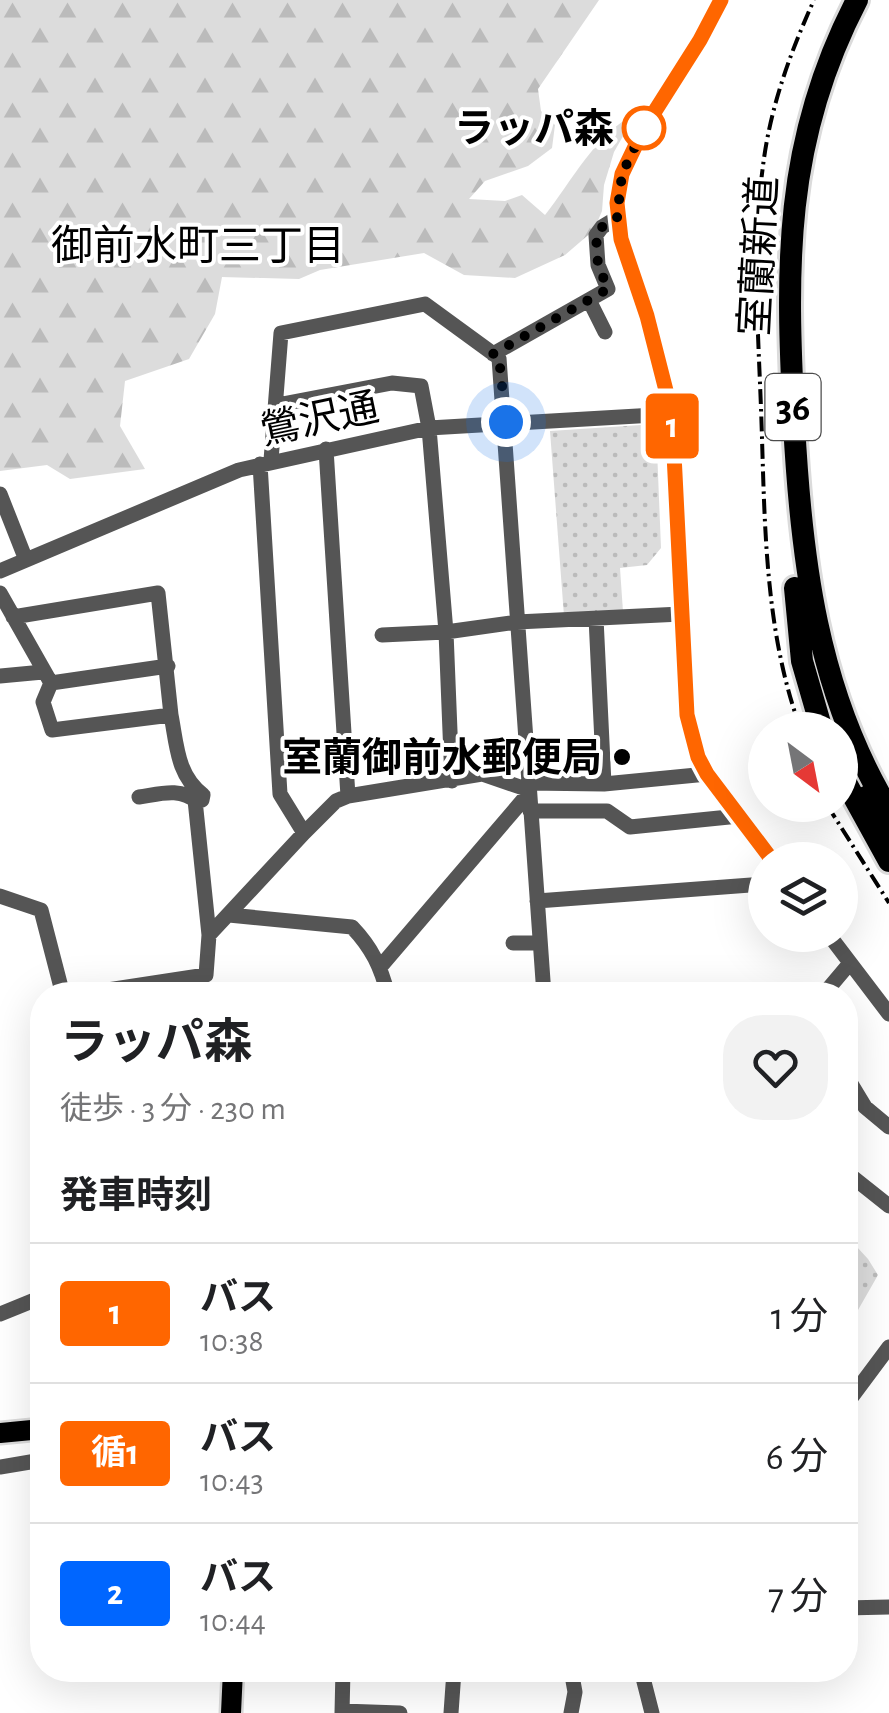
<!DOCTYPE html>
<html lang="ja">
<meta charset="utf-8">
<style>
:root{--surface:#fff;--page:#f2f2f2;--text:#202124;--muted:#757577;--line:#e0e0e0}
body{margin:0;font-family:"Alegreya Sans","Noto Sans JP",sans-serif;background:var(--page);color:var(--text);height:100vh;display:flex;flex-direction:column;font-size:38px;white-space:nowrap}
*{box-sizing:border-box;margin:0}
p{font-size:32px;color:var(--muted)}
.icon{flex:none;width:55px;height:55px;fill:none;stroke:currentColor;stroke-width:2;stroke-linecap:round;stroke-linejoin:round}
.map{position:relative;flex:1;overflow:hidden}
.side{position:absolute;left:30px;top:982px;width:828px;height:700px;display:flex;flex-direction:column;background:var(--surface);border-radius:40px;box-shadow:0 10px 40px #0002}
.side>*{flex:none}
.badge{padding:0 20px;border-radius:8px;font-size:35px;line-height:65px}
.needle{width:65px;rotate:148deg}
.buttons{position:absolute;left:748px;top:712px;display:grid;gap:20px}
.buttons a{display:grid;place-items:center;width:110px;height:110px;border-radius:50%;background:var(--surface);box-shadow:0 10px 40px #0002;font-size:50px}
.you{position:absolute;width:50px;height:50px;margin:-25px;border:8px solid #fff;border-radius:50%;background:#1a73e8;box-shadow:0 0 0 15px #1a73e833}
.map>.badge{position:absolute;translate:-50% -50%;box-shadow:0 0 0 5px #fff}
h2{padding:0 30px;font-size:38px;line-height:90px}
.round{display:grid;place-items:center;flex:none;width:105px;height:105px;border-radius:40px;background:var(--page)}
.head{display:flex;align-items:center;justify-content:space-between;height:170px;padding:0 30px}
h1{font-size:48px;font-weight:700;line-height:75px}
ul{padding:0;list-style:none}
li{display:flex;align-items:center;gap:30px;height:140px;padding:0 30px;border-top:2px solid var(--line)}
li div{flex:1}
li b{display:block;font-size:38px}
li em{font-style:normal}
li .badge{min-width:110px;font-weight:700;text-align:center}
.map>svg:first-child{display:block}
</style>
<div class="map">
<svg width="889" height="1713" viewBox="0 0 889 1713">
<defs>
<pattern id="grass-dots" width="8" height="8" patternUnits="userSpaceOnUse" patternTransform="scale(2.5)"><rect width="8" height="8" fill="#dcdcdc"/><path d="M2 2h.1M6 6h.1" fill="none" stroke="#bbb" stroke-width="1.8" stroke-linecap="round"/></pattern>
<pattern id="forest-firs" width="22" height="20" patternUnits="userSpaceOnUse" patternTransform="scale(2.5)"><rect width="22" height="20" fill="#dcdcdc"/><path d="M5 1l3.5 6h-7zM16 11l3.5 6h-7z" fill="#bbb"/></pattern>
</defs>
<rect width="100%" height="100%" fill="#fff"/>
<path fill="url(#grass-dots)" d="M656,424l5,124 -14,17 -27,3 3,44 -59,4 -14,-185z
M845,1234l23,25 10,16 -28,49 -5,2z"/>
<path fill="url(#forest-firs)" d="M0,0h599l-61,89 3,22 14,14 -3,23 -24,18 -43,15 -16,18 36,2 17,-6 23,20c25,-31 53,-85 90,-100l-21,37 -10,33 -2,26 -8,19 -29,25 -50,23 -51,-3 -40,-22 -104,17 -21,9 -77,-2 -7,37 -26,45 -64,22 -5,45 25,43 -75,10 -23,-14 -47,6z"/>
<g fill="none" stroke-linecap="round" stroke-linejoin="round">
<defs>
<path id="major" d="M0,1433l42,-4
M231,1713l2,-43"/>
<path id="highway" d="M857,0c-74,142 -71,268 -63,423 7,135 23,269 95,387
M795,588l7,73 20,69
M840,772l49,89
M866,797l23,40"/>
</defs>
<use href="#major" stroke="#dbdbdb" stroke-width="25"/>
<use href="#highway" stroke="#dbdbdb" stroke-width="28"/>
<path stroke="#555" stroke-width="15" d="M720,0l-20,40 -57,90 -21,45 -5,43 30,97 25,99 15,301 20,59 65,86
M589,300l16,32
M493,354l115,-65 -10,-24 -2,-30 6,-8 15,-9
M277,405l115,-22 29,3 8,42 17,204 6,149
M326,449l22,347
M271,460l10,-127 144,-29 74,54 45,637
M0,494l26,66
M0,571l239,-101 190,-42 243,-14
M0,593l51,90 117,-17
M13,617l145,-24 13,122 -119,15 -9,-28 8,-19
M596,618l8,166
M382,635l64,-3 71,-10 164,-8
M0,676l43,-4
M528,783l76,1 103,-10
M139,797c21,-3 41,-10 58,5l5,-2 1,-5c-26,-20 -26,-49 -32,-80
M530,811h77l23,16 109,-11
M304,833l32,-32 12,-5 134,-22 47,16
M0,896l41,14 22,85
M537,901l228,-17
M229,915l123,12c20,21 29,40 36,68
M209,935l95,-102 -24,-39 -20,-330
M829,935l60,79
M513,943h27
M381,966l148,-173
M75,995l131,-20 3,-40 -14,-135
M823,995l27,-32
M845,1074l20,33 24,20
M845,1171l44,35
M0,1314l42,-17
M845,1406l44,-59
M0,1467l42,-7
M845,1608l44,-1
M641,1670l11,43
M342,1711l58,2
M342,1713l1,-43
M451,1713l3,-42
M571,1713l4,-21 -4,-22"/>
<use href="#major" stroke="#000" stroke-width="20"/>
<use href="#highway" stroke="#000" stroke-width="22"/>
<path stroke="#000" stroke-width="4" stroke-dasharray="15 5 2.5 5" stroke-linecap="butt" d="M801,730c-38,-103 -36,-214 -40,-322 -3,-80 -9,-162 2,-242 7,-58 27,-113 51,-166
M827,805l62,98"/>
</g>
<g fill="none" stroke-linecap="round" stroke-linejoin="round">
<defs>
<path id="line" d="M721,0l-21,40 -57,90 -21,44 -5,29 4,36 26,77 25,98 15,301 11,42 9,17 65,86"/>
</defs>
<use href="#line" stroke="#fff" stroke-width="22"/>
<use href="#line" stroke="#f60" stroke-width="15"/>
<path stroke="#000" stroke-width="10" stroke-dasharray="0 18" d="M506,422l-7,-64 -6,-4 115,-65 -10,-24 -2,-30 6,-8 15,-9 5,-44 22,-46"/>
</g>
<circle fill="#fff" stroke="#f60" stroke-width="5" cx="644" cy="128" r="20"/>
<circle fill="#000" stroke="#fff" stroke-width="4" cx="622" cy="757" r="10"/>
<g text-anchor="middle" stroke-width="8" stroke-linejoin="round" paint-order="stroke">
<rect fill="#fff" stroke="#4c4c4c" stroke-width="2.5" x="765.5" y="374" width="55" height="66" rx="8"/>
<g font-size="38" font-weight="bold" fill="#000">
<text x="793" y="420">36</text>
</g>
<g font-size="40" font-weight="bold" fill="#000" stroke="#fff" text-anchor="end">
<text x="614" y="142">ラッパ森</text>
</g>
<g font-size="40" fill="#000" stroke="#fff">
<text transform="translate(758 256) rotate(-87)" y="14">室蘭新道</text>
<text transform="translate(319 418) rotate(-12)" y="14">鶯沢通</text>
</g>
<g font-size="40" font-weight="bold" fill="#000" stroke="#fff" text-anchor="end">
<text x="602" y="771">室蘭御前水郵便局</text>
</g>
<g font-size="42" fill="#000" stroke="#fff">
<text x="198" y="260">御前水町三丁目</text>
</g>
</g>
</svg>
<div class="buttons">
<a><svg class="needle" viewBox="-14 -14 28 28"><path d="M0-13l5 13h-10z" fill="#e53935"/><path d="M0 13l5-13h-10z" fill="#757577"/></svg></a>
<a><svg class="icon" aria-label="layers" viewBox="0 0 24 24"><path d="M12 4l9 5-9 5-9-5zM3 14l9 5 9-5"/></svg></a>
</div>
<div class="you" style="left:506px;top:422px"></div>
<b class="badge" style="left:672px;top:426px;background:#f60;color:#fff">1</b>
<section class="side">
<div class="head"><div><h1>ラッパ森</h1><p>徒歩 · 3 分 · 230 m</p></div><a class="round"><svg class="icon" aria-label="heart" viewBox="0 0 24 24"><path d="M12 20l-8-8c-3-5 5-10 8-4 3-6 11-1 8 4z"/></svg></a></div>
<h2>発車時刻</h2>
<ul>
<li><span class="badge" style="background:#f60;color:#fff">1</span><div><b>バス</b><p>10:38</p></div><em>1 分</em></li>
<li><span class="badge" style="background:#f60;color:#fff">循1</span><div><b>バス</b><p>10:43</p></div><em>6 分</em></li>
<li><span class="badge" style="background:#06f;color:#fff">2</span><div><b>バス</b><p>10:44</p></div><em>7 分</em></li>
</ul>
</section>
</div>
